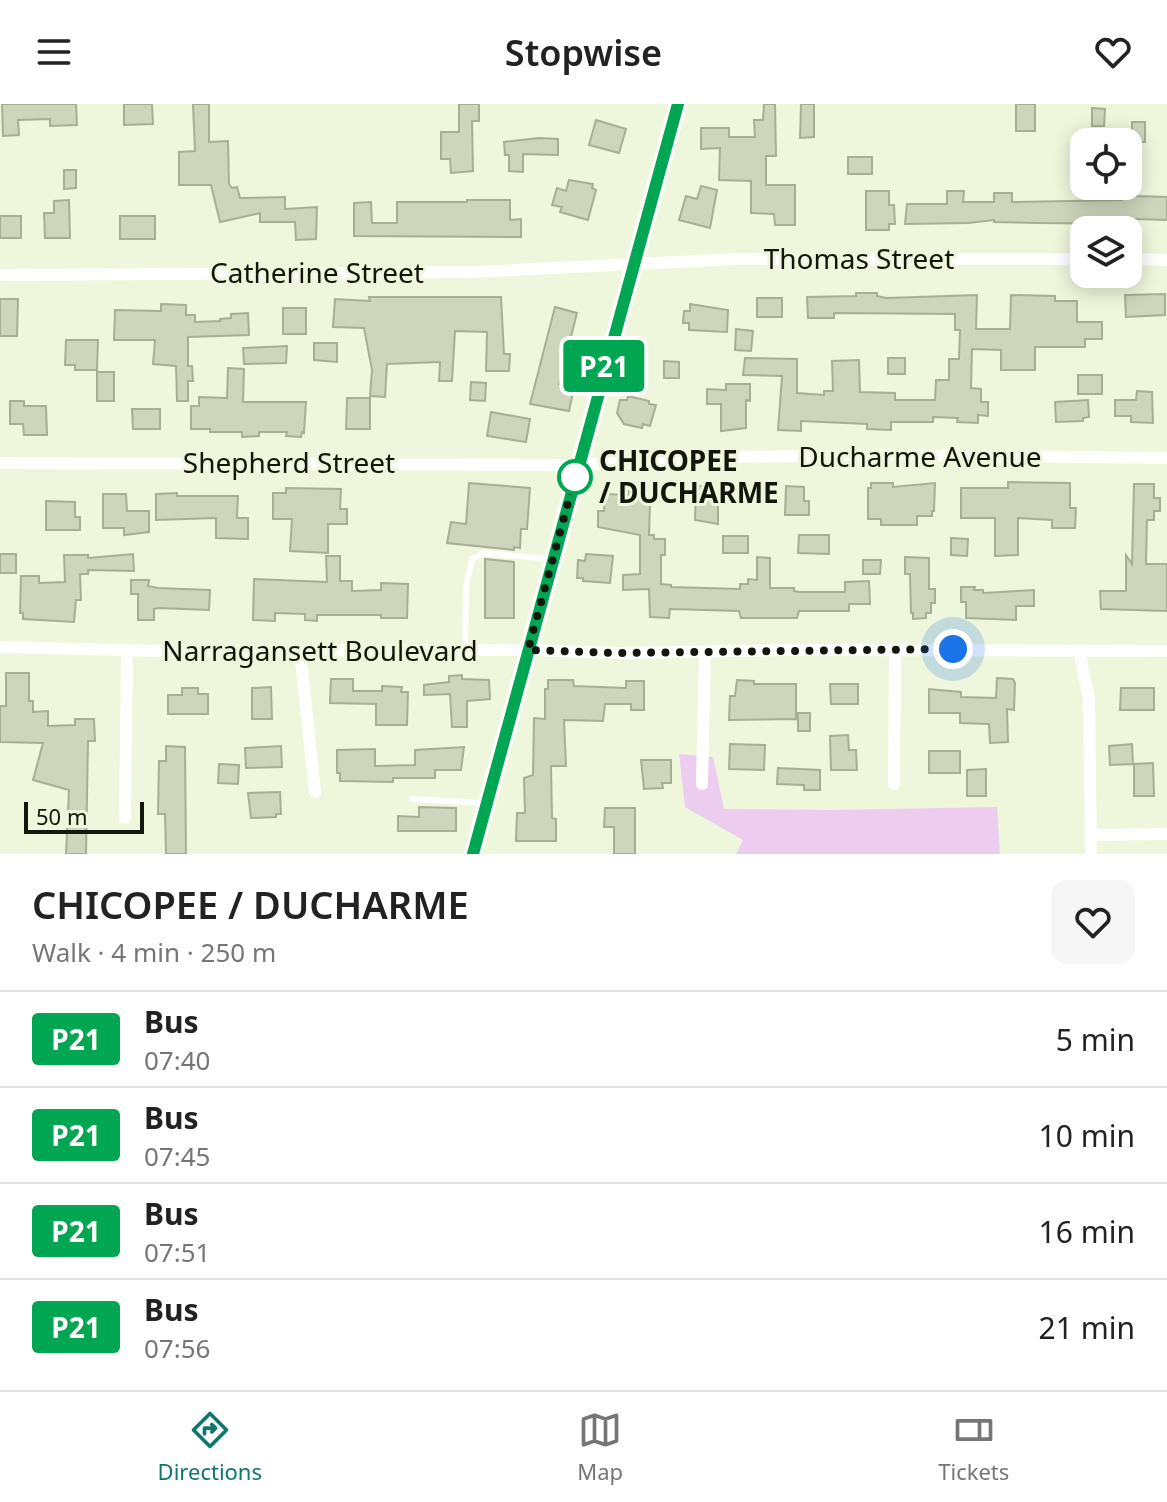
<!DOCTYPE html>
<meta charset="utf-8">
<style>
:root{--surface:#fff;--page:#f6f6f6;--text:#222;--muted:#767676;--line:#e0e0e0;--accent:#0f766e}
body{margin:0;font-family:"Noto Sans",sans-serif;background:var(--page);color:var(--text);height:100vh;display:flex;flex-direction:column;font-size:30px;white-space:nowrap}
*{box-sizing:border-box;margin:0}
p{font-size:26px;color:var(--muted)}
.icon{flex:none;width:44px;height:44px;fill:none;stroke:currentColor;stroke-width:2;stroke-linecap:round;stroke-linejoin:round}
.map{position:relative;height:750px;overflow:hidden}
.side{display:flex;flex-direction:column;background:var(--surface);flex:1}
.side>*{flex:none}
.badge{padding:0 16px;border-radius:6px;font-size:28px;line-height:52px}
.controls{position:absolute;left:1070px;top:24px;display:grid;gap:16px}
.controls a{display:grid;place-items:center;width:72px;height:72px;border-radius:16px;background:var(--surface);box-shadow:0 4px 20px #0003;font-size:40px}
.scale{position:absolute;left:24px;bottom:20px;width:120px;box-sizing:border-box;padding-left:8px;border:4px solid #13160d;border-top:0;font-size:22px;line-height:28px;white-space:nowrap;color:#13160d;-webkit-text-stroke:6px #eef6db;paint-order:stroke}
.you{position:absolute;width:40px;height:40px;margin:-20px;border:6px solid #fff;border-radius:50%;background:#1a73e8;box-shadow:0 0 0 12px #1a73e833}
.map>.badge{position:absolute;translate:-50% -50%;box-shadow:0 0 0 4px #fff}
.round{display:grid;place-items:center;flex:none;width:84px;height:84px;border-radius:16px;background:var(--page)}
.summary{display:flex;align-items:center;justify-content:space-between;height:136px;padding:0 32px}
h1{font-size:38px;font-weight:600;line-height:60px}
ul{padding:0;list-style:none}
li{display:flex;align-items:center;gap:24px;height:96px;padding:0 32px;border-top:2px solid var(--line)}
li div{flex:1}
li b{display:block;font-size:30px}
li em{font-style:normal}
li .badge{min-width:88px;font-weight:700;text-align:center}
header{display:flex;justify-content:space-between;align-items:center;height:104px;padding:0 32px;background:var(--surface);font-size:36px;font-weight:600}
.dock{display:flex;justify-content:space-around;align-items:center;height:112px;border-top:2px solid var(--line);background:var(--surface);font-size:22px;color:var(--muted)}
.dock a{display:grid;justify-items:center;gap:4px}
.dock .on{color:var(--accent)}
.map>svg:first-child{display:block}
</style>
<header><svg class="icon" aria-label="menu" viewBox="0 0 24 24"><path d="M4 6h16M4 12h16M4 18h16"/></svg>Stopwise<svg class="icon" aria-label="heart" viewBox="0 0 24 24"><path d="M12 20l-8-8c-3-5 5-10 8-4 3-6 11-1 8 4z"/></svg></header>
<div class="map">
<svg width="1167" height="750" viewBox="0 0 1167 750">
<rect width="100%" height="100%" fill="#eef6db"/>
<path fill="#eccdf0" d="M679,650l34,3 11,52 108,1 165,-3 3,47h-264l7,-14 -58,-33z"/>
<path fill="#cdd5bb" stroke="#a7ae95" stroke-width="2" d="M2,0h74l1,21 -27,1v-7l-32,1 1,15 -16,1z
M124,0h28l1,20 -29,1z
M193,0h16v38l19,-1 1,43 3,4 5,-1 3,11 45,-1v12l32,-2 -1,32 -20,1 -1,-18h-35v-9l-40,9 -9,-37h-32v-33l16,-1z
M459,0h20v17h-7l1,50 -22,2 -1,-14h-9v-27h18z
M764,0h11l1,52h-10v29h29v40h-20l-1,-11 -23,-1v-32l-32,-1 1,-32 -19,1v-21h28v9h26l-1,-17h9z
M801,0h13v33l-14,1z
M1016,0h19v27h-19z
M1092,4l13,1 -1,17h-12z
M596,16l30,9 -7,24 -30,-8z
M1132,18h13v20h-13z
M539,34l19,1v16l-35,-1v18l-14,-1v-16h-4l-1,-13z
M848,53h24v17h-24z
M64,66h12v18l-12,1z
M569,76l24,4 -1,4 4,2 -8,30 -28,-8 2,-5 -10,-2 5,-17 9,3z
M701,82l16,4 -7,38 -31,-8 7,-24 11,3z
M866,87h23v14h5l1,19h-6v6h-23z
M947,87h17l-1,11h31v-9h18v9l110,-2v-7h14v3l31,1v23l-32,-1v5l-98,-1 -43,-1v-2l-26,3 -63,1 2,-20h40z
M69,96l1,38h-25l-1,-25h10v-12z
M467,96h43v20l11,-1v18l-167,-1v-33l17,-1 1,21h25v-21h70z
M0,112h21v22h-21z
M120,112h35v23h-35z
M856,189h21v3l9,2 91,-3 -1,34h34l1,-34 44,1v5h22v21h25v17h-17v8h-50v23h-34v-20l-29,-1 -1,39 10,1v13h7v14l-10,-1v8l-21,-1 1,-4 -25,-1v5h-42v8l-24,-1v-5l-66,-3v10l-23,-1 4,-54 -39,-1 2,-17 52,1v34l27,2v-4h9l-1,-30 27,-1 1,32 35,1v7h40l1,-20h13v-21h10l1,-29h-5v-16l-121,-1v5h-26l-1,-21 49,-1z
M1165,190v21l-39,2 -1,-22z
M369,193h132l3,57h6l-1,17h-23l1,-39 -32,-1 -3,50h-13l1,-19 -53,2 -2,33 -15,-1 2,-26 -8,-42 -31,-1 2,-28 35,2z
M757,194h25v19h-25z
M0,195h18l-1,37h-17z
M161,200l25,1v10h9v7l25,-1v-2l11,-1v-4l17,-1 1,22 -61,2v29h4l1,15h-5v20h-11l-1,-35 -23,-2 2,-24h-41l1,-30 46,1z
M690,200l38,6 -1,22 -38,-2v-7h-6l1,-12h6z
M555,203l22,6 -18,71 15,4 -5,23 -39,-7z
M283,204h23v26h-23z
M736,225l17,2 -2,20 -16,-1z
M66,236h32l-1,30h-22v-5h-10z
M314,239h23v19l-23,-2z
M287,242l-1,17 -42,1 -1,-16z
M888,254h17v16h-17z
M664,257l15,1v16h-15z
M228,264l16,1 -1,33h63l-2,31 -2,-1 -1,5 -15,-1 1,-4h-28v4l-17,1v-5h-32v-3h-19v-23h8v-9l28,1z
M97,268h17v29h-17z
M1078,271h24v19h-24z
M471,278l15,1 -1,18 -15,-1z
M726,280h24v17l-4,-1v28l-25,3v-27h-14v-15l19,1z
M1137,287l15,1 1,31 -22,-1v-6h-16v-16h21z
M628,292l21,5v3l7,1 -6,21 -7,-2 -1,4 -18,-4 -7,-11 3,-13h7z
M347,294h23v31h-24z
M1088,296l1,17 -6,1v3l-27,1 -1,-20z
M10,297h14v5h22l1,29h-23l-1,-11h-13z
M132,305h28v20h-27z
M491,308l39,7 -4,23 -39,-6z
M1008,378l62,1v25h6l-1,20h-23v-8l-34,-2v37l-23,1v-38h-34v-30h47z
M469,379l61,5 -3,41h-6l-1,19 -6,-1v3l-67,-7 4,-21 15,2z
M871,379h22v4l42,-4 -1,28h-2v5h-15v9h-36v-6h-13v-31h3z
M1134,380h20v14h6v13h-6v9h-7l-1,44h21v47l-66,-2 -1,-18h26v-36l6,9z
M696,382l17,1v11h5v26l-23,-4z
M786,382l18,1v14h5v14h-24z
M286,384l55,1 -1,20h7v15h-19v29l-38,-2 2,-32h-19v-26h13z
M629,387h16v11h5l-1,33h5v4h11v16h-4v29l10,1v2l69,2v-5h8v-5l9,1v-23l13,1v30h24v3l5,1h46v-10l24,-1 1,23h-21v7h-50l-2,7h-56l-2,-7 -69,-2 -1,9 -19,-1 -1,-28 -26,1v-15l17,-1v-39l-42,-8v-16h6l1,-17 24,1z
M177,389v3h61l-1,22h11v21l-32,-1v-20l-60,2v-26z
M103,390h23l1,17h22v21l-25,3v-7h-21z
M46,397l29,1v15h5v13h-34z
M799,431h30v19l-31,-1z
M723,432h25v17h-25z
M951,434l17,1 -1,17 -16,-1z
M0,450h16v19h-16z
M133,450l1,17 -46,-1v4h-8l1,26h-5l-2,22 -51,-3v-6h-3l1,-37h18v7l26,-1 -1,-27h24v3z
M586,450l27,2 -3,27 -27,-2v-3h-6l1,-18 7,1z
M326,452h14v25h12v10l29,-1v-7l27,1 -1,34h-26v-3h-64v6l-12,-1v-6l-30,-1v8l-22,-1 1,-41 73,3z
M905,453l24,1v31h6v14h-4v10h-5v5l-13,1v-6h-2l-1,-39h-5z
M485,455l29,3v56h-29z
M863,456h18l-1,14h-17z
M131,476h18l-1,6 10,2 52,2 -1,20 -51,-2 -4,1v11h-16v-26h-7z
M961,483h14l-1,3h9v3l51,-3v16h-18v14l-50,-2v-16h-5z
M6,569h23v28h4v11l15,-1v15l27,-1v-6h19l1,22h-7l-2,113h-20l3,-64 -36,-10 10,-37 -43,-1v-36h6z
M462,571v4l27,1 1,19 -23,2v26h-15l-2,-33 -26,1v-10l25,-3v-6z
M997,574l16,1 2,4 -1,27 -7,-1 1,33 -18,1 -1,-19 -29,-1v-10h-31v-24l32,3v5l35,1z
M331,575h22v12h29v-5l20,1 -1,5h7l-1,33h-31v-21l-46,-1z
M548,576h25l1,6 52,2v-7h18v29h-13v-6h-26l-2,17 -39,-1 2,46h-15l1,52 4,1v22h-40l1,-28h8l-1,-35 9,-3 1,-57 11,1v-30h3z
M737,576l17,1v3h42v35l-67,1 1,-24h5z
M830,580h28v20h-27z
M271,583l1,32h-20v-31z
M182,584h16v6h10v20h-40v-19h14z
M1121,584h33v22h-34z
M798,609h12v18h-12z
M848,631l1,15h7l1,20h-26l-1,-34z
M730,640l35,1 -1,25 -35,-1z
M1132,640l1,20 -23,1 -1,-19z
M166,642l19,1 1,107h-20l-1,-40h-7l1,-53h7z
M281,642l1,21 -36,1 -1,-20z
M464,643l-3,23h-26v8h-42v4l-53,-1v-8h-3v-23l38,-1v17l40,-1v-15z
M929,647h31v22h-31z
M641,656h30v23h-9l1,5 -19,1z
M1153,659l1,33h-20v-32z
M219,660l20,1 -1,19 -20,-1z
M778,664l42,2v20h-16v-5l-27,-1z
M986,665v27h-19v-26z
M280,688l1,22h-5v3l-25,1 -3,-25z
M419,703l37,1v23h-58v-15l21,1z
M605,704h30v46h-21v-27h-10z"/>
<g fill="none" stroke-linecap="round" stroke-linejoin="round">
<path stroke="#fff" stroke-width="6" d="M465,547l1,-65 6,-27 12,-6 66,6
M412,695l71,4"/>
<path stroke="#fff" stroke-width="12" d="M1128,155l39,1
M0,171l474,-3 263,-13h347
M0,359l578,2 140,-8 181,-2 268,3
M0,543l161,4 367,-1 91,3 170,-3 378,1
M1079,546l10,49 2,155
M300,547l15,141
M702,680l3,-132
M894,680l1,-134
M125,714l2,-168
M1092,731l75,-1"/>
<path stroke="#fff" stroke-width="18" d="M473,750l205,-750"/>
</g>
<g fill="none" stroke-linecap="round" stroke-linejoin="round">
<defs>
<path id="line" d="M473,750l205,-750"/>
</defs>
<use href="#line" stroke="#fff" stroke-width="18"/>
<use href="#line" stroke="#00a651" stroke-width="12"/>
<path stroke="#13160d" stroke-width="8" stroke-dasharray="0 14.4" d="M575,373l-47,173 91,3 334,-4"/>
</g>
<circle fill="#fff" stroke="#00a651" stroke-width="4" cx="575" cy="373" r="16"/>
<g text-anchor="middle" stroke-width="6" stroke-linejoin="round" paint-order="stroke">
<g font-size="28" fill="#13160d" stroke="#eef6db">
<text x="859" y="165">Thomas Street</text>
<text x="317" y="179">Catherine Street</text>
<text x="920" y="363">Ducharme Avenue</text>
<text x="289" y="369">Shepherd Street</text>
<text x="320" y="557">Narragansett Boulevard</text>
</g>
<g font-size="28" font-weight="bold" fill="#13160d" stroke="#eef6db" text-anchor="start">
<text x="599" y="367">CHICOPEE<tspan x="599" dy="32">/ DUCHARME</tspan></text>
</g>
</g>
</svg>
<div class="controls">
<a><svg class="icon" aria-label="locate" viewBox="0 0 24 24"><circle cx="12" cy="12" r="6"/><path d="M12 2v4M12 18v4M2 12h4M18 12h4"/></svg></a>
<a><svg class="icon" aria-label="layers" viewBox="0 0 24 24"><path d="M12 4l9 5-9 5-9-5zM3 14l9 5 9-5"/></svg></a>
</div>
<div class="scale">50 m</div>
<div class="you" style="left:953px;top:545px"></div>
<b class="badge" style="left:604px;top:262px;background:#00a651;color:#fff">P21</b>
</div>
<section class="side">
<div class="summary"><div><h1>CHICOPEE / DUCHARME</h1><p>Walk · 4 min · 250 m</p></div><a class="round"><svg class="icon" aria-label="heart" viewBox="0 0 24 24"><path d="M12 20l-8-8c-3-5 5-10 8-4 3-6 11-1 8 4z"/></svg></a></div>
<ul>
<li><span class="badge" style="background:#00a651;color:#fff">P21</span><div><b>Bus</b><p>07:40</p></div><em>5 min</em></li>
<li><span class="badge" style="background:#00a651;color:#fff">P21</span><div><b>Bus</b><p>07:45</p></div><em>10 min</em></li>
<li><span class="badge" style="background:#00a651;color:#fff">P21</span><div><b>Bus</b><p>07:51</p></div><em>16 min</em></li>
<li><span class="badge" style="background:#00a651;color:#fff">P21</span><div><b>Bus</b><p>07:56</p></div><em>21 min</em></li>
</ul>
</section>
<nav class="dock">
<a class="on"><svg class="icon" aria-label="directions" viewBox="0 0 24 24"><path d="M12 3l9 9-9 9-9-9zM9 14v-3h6M13 9l2 2-2 2"/></svg>Directions</a>
<a><svg class="icon" aria-label="map" viewBox="0 0 24 24"><path d="M3 6l6-2 6 2 6-2v14l-6 2-6-2-6 2zM9 4v14M15 6v14"/></svg>Map</a>
<a><svg class="icon" aria-label="tickets" viewBox="0 0 24 24"><path d="M3 7h18v10H3zM15 7v10"/></svg>Tickets</a>
</nav>
